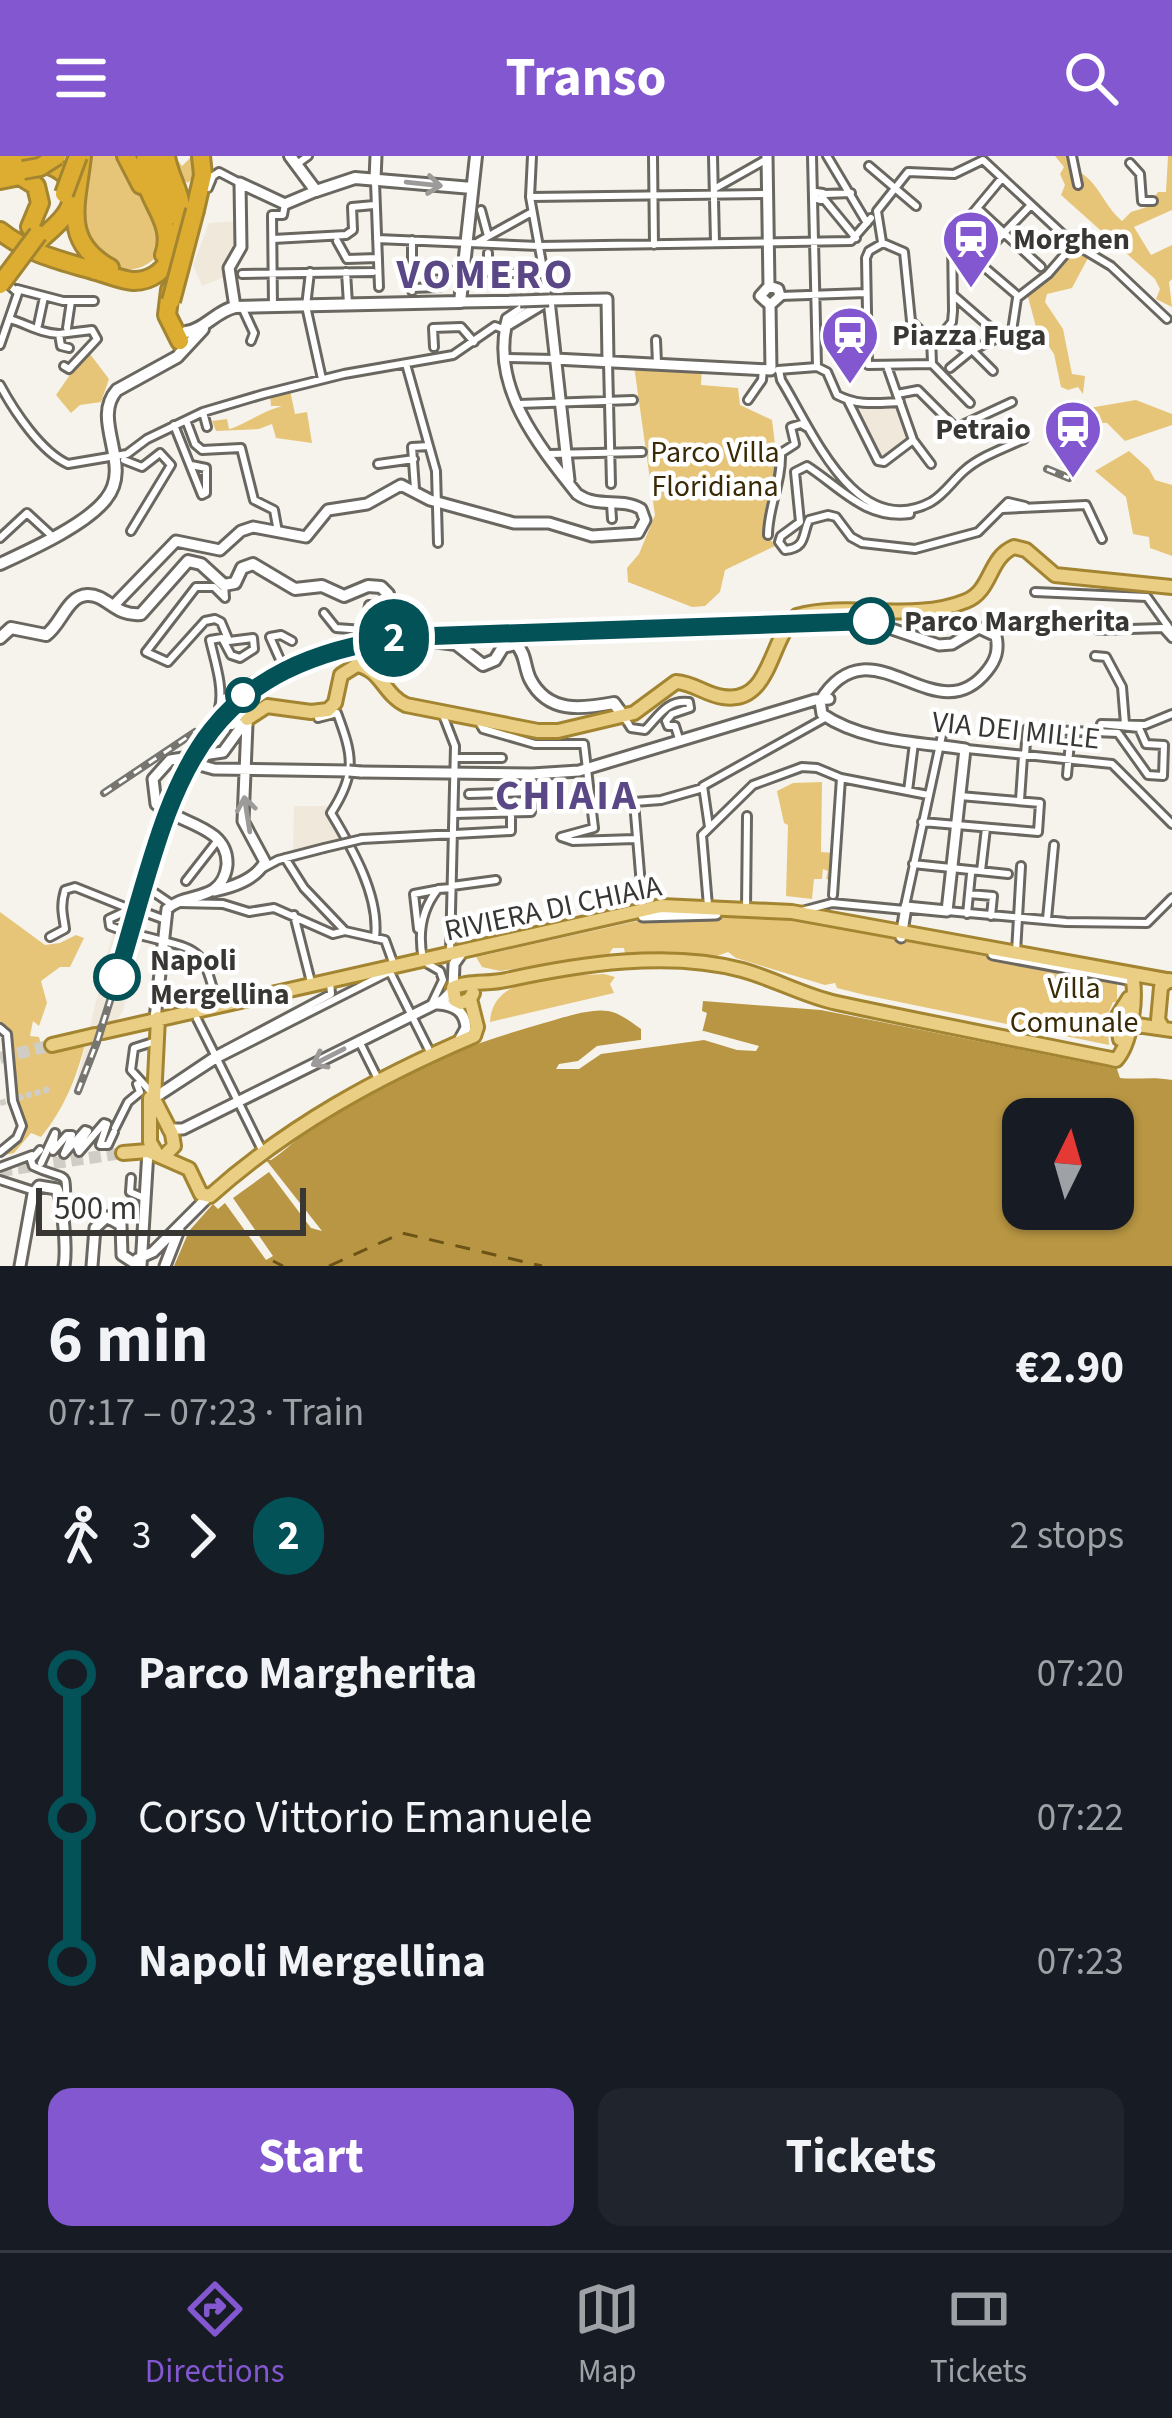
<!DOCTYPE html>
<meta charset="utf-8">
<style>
:root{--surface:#171b24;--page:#20242c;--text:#f1f3f6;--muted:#9ea1a6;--line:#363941;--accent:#8257d0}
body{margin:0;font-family:"Source Sans 3",sans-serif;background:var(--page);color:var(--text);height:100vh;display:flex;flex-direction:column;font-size:45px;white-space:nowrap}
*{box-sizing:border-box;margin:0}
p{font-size:39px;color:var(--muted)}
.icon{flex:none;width:66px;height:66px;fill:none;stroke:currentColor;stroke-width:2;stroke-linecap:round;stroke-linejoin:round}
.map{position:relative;height:1110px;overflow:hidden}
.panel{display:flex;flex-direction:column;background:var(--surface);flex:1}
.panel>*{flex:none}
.badge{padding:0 24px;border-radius:39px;font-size:42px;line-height:78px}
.needle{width:78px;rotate:5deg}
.controls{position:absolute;left:1002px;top:942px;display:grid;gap:24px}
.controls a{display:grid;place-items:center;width:132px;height:132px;border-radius:24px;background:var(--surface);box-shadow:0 3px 9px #0004;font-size:60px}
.scale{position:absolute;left:36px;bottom:30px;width:270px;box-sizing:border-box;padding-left:12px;border:6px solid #383734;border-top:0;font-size:33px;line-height:42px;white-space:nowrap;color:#383734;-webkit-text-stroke:9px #fff;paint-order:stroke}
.map>.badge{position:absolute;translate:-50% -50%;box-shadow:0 0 0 6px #fff}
.legs{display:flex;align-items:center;gap:18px;height:132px;padding:0 48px;font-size:39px}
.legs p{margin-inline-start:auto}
.headline{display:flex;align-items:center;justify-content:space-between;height:204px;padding:0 48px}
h1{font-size:66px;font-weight:700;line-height:90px}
.action{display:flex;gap:24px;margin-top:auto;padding:24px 48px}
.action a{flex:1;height:138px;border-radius:24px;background:var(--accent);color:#fff;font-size:48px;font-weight:700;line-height:138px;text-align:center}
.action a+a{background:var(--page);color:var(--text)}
ul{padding:0 48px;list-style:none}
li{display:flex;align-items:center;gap:42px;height:144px;font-size:45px}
li i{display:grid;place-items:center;width:18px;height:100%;margin:0 15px;background:currentColor}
li i::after{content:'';width:30px;height:30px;margin:-15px;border:9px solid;border-radius:50%;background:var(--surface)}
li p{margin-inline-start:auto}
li:first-child i{background:linear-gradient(#0000 50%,currentColor 0)}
li:last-child i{background:linear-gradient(currentColor 50%,#0000 0)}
header{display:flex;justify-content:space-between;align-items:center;height:156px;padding:0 48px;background:var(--accent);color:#fff;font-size:54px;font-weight:700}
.menu{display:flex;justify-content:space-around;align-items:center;height:168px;border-top:3px solid var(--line);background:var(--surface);font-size:33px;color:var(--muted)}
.menu a{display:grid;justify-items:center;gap:6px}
.menu .on{color:var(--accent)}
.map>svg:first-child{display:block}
</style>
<header><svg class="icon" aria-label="menu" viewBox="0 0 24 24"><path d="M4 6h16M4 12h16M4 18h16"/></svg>Transo<svg class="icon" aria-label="search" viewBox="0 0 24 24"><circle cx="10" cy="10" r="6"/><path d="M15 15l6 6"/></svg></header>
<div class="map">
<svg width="1172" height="1110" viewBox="0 0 1172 1110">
<rect width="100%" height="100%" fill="#f6f3ec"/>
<path fill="#f0e9db" d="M239,65l-1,25 -12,15 1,15 -25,10 -9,-21 16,-42z
M897,248l13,33 -30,22 -26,-53z
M294,650h34l14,33 -49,13z
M143,714l11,4 -13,55 -2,25 -17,59 -17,22 -24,55 -6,-3 38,-155 5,-1 10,-20z"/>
<path fill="#e6c579" d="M0,0h175l7,10 10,-10 1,21 -5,6 -8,-5 -21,47 -5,34c-25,22 -47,5 -70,-12l-7,-67z
M1055,0h13l7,31 7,-2 -1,-12c19,12 23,33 41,48l9,-9 16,-5 11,-15h8l2,-36h4v54l-38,17 17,28 21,-10v34l-3,3 3,25 -16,-8 4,-10 -5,-10 -94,-84 4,-10 -5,-11 4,-7z
M1075,93l14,7 -17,32 -25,6 -2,8 18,27 9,45 13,2 -2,18 -5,-7 -10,3 -7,-3 -7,-33 -18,-27 -8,-30v-6z
M87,194l22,29 -8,23 -21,3 -9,8 -15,-18z
M634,210l7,5 7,-5 54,2 -1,17 37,3 2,17 32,15 7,56 -13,61 11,8 -52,25 -5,22 -15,14 -13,1 -64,-25 -1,-14 12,-14 16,-39z
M290,234l5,24 12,-2 5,31 -36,-5 -4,-14 -13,5 -43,2 -4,-10 15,-2 2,10c15,-4 31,-17 53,-23h-11l-1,-11z
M1136,244l36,14v11l-47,16 -18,-18 -17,-1 -1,-14z
M1129,295l20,18 6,11 17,5v71l-22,-8 -1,-11 -16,-3 -7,-37 -31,-26z
M822,626l-1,70 13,1 -2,27 -6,-1 2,-8 -5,-2 -1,10h-8l-2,20 -26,-3 2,-71 -4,-2 -7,-32 16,-8z
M0,756l45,33 15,-2 16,-8 8,3 -14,29h-10l-19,14 6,22 -8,23 -6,-5 -3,15 9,1 4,15 42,-8c-9,35 -21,65 -44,93l-10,-4 -17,20 -9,2 20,-25 -9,-33 -6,-68 -10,-4z
M660,760l127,3 330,62v21h-4l-6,14 2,29 -244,-50 -28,-7 -2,-5 -10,2 -89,-27 -8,-6 -11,4 -92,-3 -1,-5h-11l-4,6 -109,17 -18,-4 -6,-10z
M604,818l11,3 -5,7 4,9 -124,29c2,-50 77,-46 114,-48z"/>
<path fill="#b89643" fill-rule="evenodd" d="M703,845l118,9 296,59 3,9c17,2 32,-2 52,2v186h-998l15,-35 24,-27 5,5 7,-6 41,57 7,-4 -40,-58 36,-26 42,56 11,3 -56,-71h5c14,-9 23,-19 35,-28 67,-53 157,-86 238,-109 18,-5 46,-15 64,-12 12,2 23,11 33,18v12l61,-8 5,-20 -5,-2zM1023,963h90v90h-90z"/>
<path fill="#f6f3ec" d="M704,875l55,15 -3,5 -19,-1 -33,-10 -103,14 -22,15h-23l3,-5 19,-3 19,-15z"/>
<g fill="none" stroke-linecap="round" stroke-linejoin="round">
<path stroke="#6b5315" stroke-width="3" stroke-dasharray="15 12" stroke-linecap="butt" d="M273,1105l10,5
M329,1110l73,-33 140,33"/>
<path stroke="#d0cdc7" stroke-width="6" stroke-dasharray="6 3" stroke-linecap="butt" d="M118,773l22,6
M0,947l50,-14"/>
<path stroke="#d0cdc7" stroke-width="12" stroke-dasharray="12 6" stroke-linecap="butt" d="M0,902l52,-13
M0,1015l123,-18"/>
<defs>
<path id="minor" d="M653,0l1,89
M713,0l2,86
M812,0l5,211
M827,0l40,67
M1072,0l6,29
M1130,7l10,11 2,27h11
M297,8l11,-8
M869,10l47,40
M375,26l4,105
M208,32l5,-12 6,-4 21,11
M714,33l53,-30
M816,36l7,1 -2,7 -7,-2z
M825,38l26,-1
M530,41l237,-3
M823,42l33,40
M977,52l64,59
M481,54l7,26
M273,83l73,-4 7,-5 -1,-23 22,-2
M377,83l162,7 312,-5 20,-23
M412,84v51
M337,85l10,18 31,-1
M478,86l54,-30
M882,86l-5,-31 31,-39 46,2 29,-14 88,82 40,24 56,53
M488,97v19l58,2
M411,114l47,1
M310,116l-4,34 16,73
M346,116l2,32
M242,118l131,-2
M412,132l27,-1 1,-4
M17,133l46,12h31
M953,139l46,40
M780,140l85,-3
M1018,140l-41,-35 54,-56
M273,150l-1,-91h11l2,-11
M242,151l12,26 -3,8
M10,163c19,6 30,14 49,15l2,12 8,2
M38,169l6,-28
M67,172l4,-27
M503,174l3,-12 41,-27 -17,-94 2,-41
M943,177l25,19
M59,178l33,-4 5,9 -28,30 -5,-3
M931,180l1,28 38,39
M656,184l1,23
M0,189l18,-52 -10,-9
M434,191l-1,-19 28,-1 13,15
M972,194l21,21
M505,202l50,1
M608,206l3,122
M406,208l30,107 2,72
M932,208l-64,1 -2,-107 3,-7 14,-8 21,9 7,69 13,13 19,-1 9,-11 1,-11 -1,-73 50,-60
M887,210l26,74 18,24
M817,211l10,5 10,23c21,11 39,8 63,7
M950,212l22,-18 40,-19 5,-33 31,-24 26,-30
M778,214l39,-3
M779,214l2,10c31,50 75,162 150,122 14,-8 22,-22 34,-32 16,-14 40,-22 59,-31
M0,229c14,26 41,67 68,79l59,-10 20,-15 56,-27 61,-18 80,-20 109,-19 42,-29 8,3
M897,238l21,-4 38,38 56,-26
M748,244l14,-20 1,-11
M848,245l30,60 6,1 29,-22
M519,248l114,-4
M203,256l4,15
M186,264l9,24 7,6 39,-2 13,52 20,10 4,22
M174,269l28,70 4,-2v-25l-15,-3
M549,298l93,-2
M124,304l18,7 18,-14 11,12 -40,66
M378,308l36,-5
M415,333l-3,-42 17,-1
M611,348l1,15
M1002,353l84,-4 16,34
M910,354v4c-45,6 -70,-27 -103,-48l-12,6 5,50 -19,14 -2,6 6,8c22,-2 17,-16 24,-30l19,-5 8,2 15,20 11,6 53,6 63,-17 30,-30 17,4
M768,379c0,-28 14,-52 13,-82l14,-9 -4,-17 10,-3 5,3
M0,382l27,-25 25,23
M1035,436l112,5 25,35
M324,457l12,15 28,2
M1098,474l65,-2 9,10
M1095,500l11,1 16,30 3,37
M360,509c6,-22 5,-38 9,-60
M221,544l61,-36 -12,-27 11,-2 11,6
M219,552c5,-20 -4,-46 -9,-68l12,-2 9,17 9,3 14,-9 -1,-11 -24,3 -8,-19 -6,-3 -10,2 -37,41 -22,-10 50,-65h18l11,11 -1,-13
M317,556l1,6 19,-5c16,43 20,60 -6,100 21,35 49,83 44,125
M224,559l8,11 5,-3v-9l7,4
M443,559l12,31 -5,207
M624,561l7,11 14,2c13,-13 22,-31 44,-28l1,6 -18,6 -6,7 2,5h7l5,16
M478,564l5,9 52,15h49l10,84 -33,9 12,4 62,-2
M967,593l145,15 60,60
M1025,599l2,-26 91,4 30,42 15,1 1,-31 -18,-1 -7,-16 -38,-4 44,1 27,-11
M455,602h47
M1067,619l4,-44
M908,635l6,-48
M1020,644l3,-44
M455,658l76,-2 -1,-20 -61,2
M922,666l116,10 2,-29 -80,-7
M709,671l-6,-41 122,-68
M362,683l149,-8v-18
M285,702l19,30 41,43 40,9 9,25
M913,708l95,10
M263,712l15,-8 46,-12
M981,715l5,-43
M186,725l32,-41
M452,730l44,-6
M155,737l16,11
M969,738l24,2 -2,20
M833,739l8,-117
M179,747l44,1 26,8 25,-4 59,26 12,-3
M708,750l-6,-71 51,-50 49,-18 15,1 24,10 87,17
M905,750l40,-185
M643,753l-9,-107 27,-2 42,-12
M746,753l1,-93
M802,755l30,-8 73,7
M947,755l119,11 81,1 25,-25
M144,756l19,7
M967,758l4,-40
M294,759l17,67
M1047,763l7,-74
M418,773l-4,-35 21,-4
M140,779c58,16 62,7 77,70
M50,781l15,-8c-2,-15 -5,-22 0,-39l10,-3 50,20 -1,5 -15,7 1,7 8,3
M1016,796l5,-86
M423,803c-5,-25 -2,-49 15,-70l14,-1
M428,808l12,7 3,9 -11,23
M390,816l41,82
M197,863l18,36
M0,872l7,6 6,67 9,25 -5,12 -17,14
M359,885l19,38
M217,903l46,93
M150,935l-19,-21 3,-22 19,-6
M156,939l58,-39 117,-62 -1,-12
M157,942l60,-39 170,-86
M115,972l13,-26 12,-10 -3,-8
M40,994l-9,10 2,6c38,18 33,-2 33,48
M41,1007l14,-30 -2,18 14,-16h5l-8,19 21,-24 3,1 -11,16 2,5 25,-29 3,1 -7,21h8l6,-13
M0,1011l32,-12
M131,1022l-1,14 14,6
M0,1024l34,11"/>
<path id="tertiary" d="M767,0l2,130
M375,23l1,-23
M769,130l9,3 2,7 -10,9
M769,130l-9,10 10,9
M549,144l20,180
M460,146l60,-1
M235,151l-6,-39 12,-21 -1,-64 45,21 31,-13
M555,203l216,11 -1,-65
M116,447l60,-62 44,9 21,-19 12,-4 53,10 22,-27 39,-6 34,-19 29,15 84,23h35l43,13 46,-3 7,-13 -4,-11c-20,-12 -43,0 -64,-15 -38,-48 -84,-104 -71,-168l43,-26 58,-1 1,62
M790,467l81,-1 68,23 13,-1 27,-16 17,8c3,14 0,24 -9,35 -52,66 -115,-54 -167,30l2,13c41,28 95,28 143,35l-18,162 -41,-4 -5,30
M191,601l5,7 18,5 135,2
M361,616l171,2 47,-3 236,-71 14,-1
M214,735c19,-4 41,-11 51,-29l-22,-41 4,-97
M643,760l73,-2
M993,798l140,26
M453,832l1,-24 9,-13
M438,848c16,1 27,7 28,24l-6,11
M155,863l12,-110c13,-12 31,-10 46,-19 8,-5 13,-15 14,-25 2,-39 -48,-41 -71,-61l-3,-25 17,-19 53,-8 24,-33
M168,973h15l260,-129 9,-9
M137,1103l16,-7 56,-56
M20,1110l13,-72 6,-8 18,3c6,14 10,61 7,77
M92,1110l3,-38 12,-11 14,8 1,30 17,11
M141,1110l7,-115
M165,1110l14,-36"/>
<path id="secondary" d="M290,0l26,35 39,-13 117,10
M186,176c18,-2 30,-21 49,-25l225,-5 16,-146
M0,408c30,-14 86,-39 106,-65 28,-34 -16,-79 11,-109l60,-33 26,-28
M0,482l11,-10 35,7c15,-10 21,-39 41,-40 20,-1 28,22 54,19l47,-53 13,3 23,21 11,-2 7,-15 11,-4 42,25 27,-3 22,10 24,-10 13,1 7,7 13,43 55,7 27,21 12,-5 8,-13 13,-3c10,10 8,22 14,35 18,35 52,30 84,24l10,14"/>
<path id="primary" d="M247,563l20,-13 44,6 17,-2 7,-7 6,-28 16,-10c24,4 27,30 49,40l132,26h20l76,-18 42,-31c18,1 30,13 47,15 49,8 46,-60 74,-81 54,-15 115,7 169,-15 26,-10 22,-43 48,-54l12,3 29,25 117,12
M470,843l-9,4 -6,-3 -2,-12c12,-7 37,-4 53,-8 73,-16 163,-30 236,-10 33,9 62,26 95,33 93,20 186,38 279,57 15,-16 20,-58 17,-80
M158,862l-4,81 18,35 2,12 -7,7
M1130,868l42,6
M1163,872l-5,-8 3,-33 8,-7
M103,876l558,-126 131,6 380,69
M1120,883l-3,-22 12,-19
M52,889l43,-10
M150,942v44l7,12
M148,995l41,18 12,25 9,2c78,-70 168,-119 264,-160l3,-9 -7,-28 3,-6
M123,997l25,-2"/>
<path id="motorway" d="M82,0c-5,47 -21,85 28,112
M126,0l15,29
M146,0c-12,37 32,61 18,99
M158,4l4,28 11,27
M0,8c26,-8 83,-1 71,39 -4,15 -21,27 -32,38
M0,24l20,-4 16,10 4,17 -10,24
M195,54l8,-35 -2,-19
M0,75c27,22 62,30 96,40 12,3 24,9 37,10 38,1 54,-49 47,-80 -3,-15 -12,-29 -14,-45
M170,134l-3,25 13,26"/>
</defs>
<use href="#minor" stroke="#6a6761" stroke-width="12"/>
<use href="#tertiary" stroke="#6a6761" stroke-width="15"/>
<use href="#secondary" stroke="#6a6761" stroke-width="16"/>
<use href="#primary" stroke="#a38431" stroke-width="18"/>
<use href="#motorway" stroke="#a38431" stroke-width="22"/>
<use href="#minor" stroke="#fff" stroke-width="6"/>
<use href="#tertiary" stroke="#fff" stroke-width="9"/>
<use href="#secondary" stroke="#fff" stroke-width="10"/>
<use href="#primary" stroke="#eace83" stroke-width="12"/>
<use href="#motorway" stroke="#dcad30" stroke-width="16"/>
<defs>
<path id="rail" d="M1047,313l22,9
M225,556l61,-43
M104,637l91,-61
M169,650l14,-34
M78,935l19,-49 55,-175"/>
</defs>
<use href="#rail" stroke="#767570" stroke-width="8"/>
<use href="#rail" stroke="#fff" stroke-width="3" stroke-dasharray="9" stroke-linecap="butt"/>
<defs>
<path id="minor-bridge" d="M219,552l5,7
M324,692l38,-9"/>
<path id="tertiary-bridge" d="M520,145l29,-1
M349,615l12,1"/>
<path id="motorway-bridge" d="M23,14l17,-3 17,-11
M64,38l14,-38
M0,129l38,-51
M171,145l24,-91"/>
</defs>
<use href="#minor-bridge" stroke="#6a6761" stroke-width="12" stroke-linecap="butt"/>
<use href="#tertiary-bridge" stroke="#6a6761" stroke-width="15" stroke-linecap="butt"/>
<use href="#motorway-bridge" stroke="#a38431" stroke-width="22" stroke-linecap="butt"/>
<use href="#minor-bridge" stroke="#fff" stroke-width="6"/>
<use href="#tertiary-bridge" stroke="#fff" stroke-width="9"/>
<use href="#motorway-bridge" stroke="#dcad30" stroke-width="16"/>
</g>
<defs><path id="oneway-shaft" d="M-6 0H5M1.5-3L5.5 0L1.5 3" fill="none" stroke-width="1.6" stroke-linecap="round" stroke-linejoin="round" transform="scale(3)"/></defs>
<g stroke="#9c9b9a">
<use href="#oneway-shaft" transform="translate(424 28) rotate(6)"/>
<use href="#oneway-shaft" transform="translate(247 658) rotate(-99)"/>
<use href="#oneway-shaft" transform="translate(328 901) rotate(153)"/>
</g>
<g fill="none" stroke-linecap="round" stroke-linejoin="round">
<defs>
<path id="line-1" d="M117,821c56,-184 65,-310 287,-340l467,-16"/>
</defs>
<use href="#line-1" stroke="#fff" stroke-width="27"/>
<use href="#line-1" stroke="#025257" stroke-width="18"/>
</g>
<defs>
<symbol id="station-pin" viewBox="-11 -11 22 30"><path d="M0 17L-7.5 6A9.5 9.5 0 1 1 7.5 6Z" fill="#8257d0" stroke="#fff"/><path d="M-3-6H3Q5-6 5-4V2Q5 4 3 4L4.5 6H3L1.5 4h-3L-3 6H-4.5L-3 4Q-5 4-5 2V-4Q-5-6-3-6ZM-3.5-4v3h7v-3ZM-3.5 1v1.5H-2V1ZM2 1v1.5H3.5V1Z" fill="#fff"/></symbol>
</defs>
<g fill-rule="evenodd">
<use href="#station-pin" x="938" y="50" width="66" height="90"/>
<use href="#station-pin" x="817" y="146" width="66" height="90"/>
<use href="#station-pin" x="1040" y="240" width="66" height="90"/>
</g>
<g fill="#fff" stroke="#025257" stroke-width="6">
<circle cx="871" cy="465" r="21"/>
<circle cx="243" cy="539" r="15"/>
<circle cx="117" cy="821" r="21"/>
</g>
<g text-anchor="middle" stroke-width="9" stroke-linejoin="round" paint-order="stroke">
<g font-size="30" font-weight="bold" fill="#383734" stroke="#fff" text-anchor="start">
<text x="1013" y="93">Morghen</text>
<text x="892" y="189">Piazza Fuga</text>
<text x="1031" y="283" text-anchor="end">Petraio</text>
</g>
<g font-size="30" fill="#3a2b06" stroke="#fff">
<text x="715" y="306">Parco Villa<tspan x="715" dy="34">Floridiana</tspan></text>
<text x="1074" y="842">Villa<tspan x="1074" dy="34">Comunale</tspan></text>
</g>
<g font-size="30" font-weight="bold" fill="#383734" stroke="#fff" text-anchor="start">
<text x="904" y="475">Parco Margherita</text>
<text x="150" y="814">Napoli<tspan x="150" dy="34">Mergellina</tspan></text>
</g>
<g font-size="30" fill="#383734" stroke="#fff">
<text transform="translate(1016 574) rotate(6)" y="10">VIA DEI MILLE</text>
<text transform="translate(553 752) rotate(-12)" y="10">RIVIERA DI CHIAIA</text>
</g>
<g font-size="42" font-weight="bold" letter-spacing="3" fill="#5a4785" stroke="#fff">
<text x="486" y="132">VOMERO</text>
<text x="567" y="653">CHIAIA</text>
</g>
</g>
</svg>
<div class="controls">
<a><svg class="needle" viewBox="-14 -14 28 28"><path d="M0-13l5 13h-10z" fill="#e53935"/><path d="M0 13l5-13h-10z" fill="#9ea1a6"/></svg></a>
</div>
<div class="scale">500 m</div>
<b class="badge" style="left:394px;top:482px;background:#025257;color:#fff">2</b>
</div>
<section class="panel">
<div class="headline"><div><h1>6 min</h1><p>07:17 – 07:23 · Train</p></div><b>€2.90</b></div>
<div class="legs"><svg class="icon" aria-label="walk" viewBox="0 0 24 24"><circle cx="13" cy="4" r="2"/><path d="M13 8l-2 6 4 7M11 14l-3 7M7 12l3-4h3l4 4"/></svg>3<svg class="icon" aria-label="forward" viewBox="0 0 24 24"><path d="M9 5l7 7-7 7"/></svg><b class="badge" style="background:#025257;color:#fff">2</b><p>2 stops</p></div>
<ul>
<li><i style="color:#025257"></i><b>Parco Margherita</b><p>07:20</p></li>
<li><i style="color:#025257"></i><span>Corso Vittorio Emanuele</span><p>07:22</p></li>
<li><i style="color:#025257"></i><b>Napoli Mergellina</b><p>07:23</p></li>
</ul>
<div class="action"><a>Start</a><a>Tickets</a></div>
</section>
<nav class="menu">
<a class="on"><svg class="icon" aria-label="directions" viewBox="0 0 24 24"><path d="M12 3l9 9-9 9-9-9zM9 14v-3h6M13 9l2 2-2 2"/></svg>Directions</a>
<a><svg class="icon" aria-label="map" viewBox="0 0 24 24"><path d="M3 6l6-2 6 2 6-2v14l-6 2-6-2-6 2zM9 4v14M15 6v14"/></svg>Map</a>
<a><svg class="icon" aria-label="tickets" viewBox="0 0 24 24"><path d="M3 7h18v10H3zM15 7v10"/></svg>Tickets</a>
</nav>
